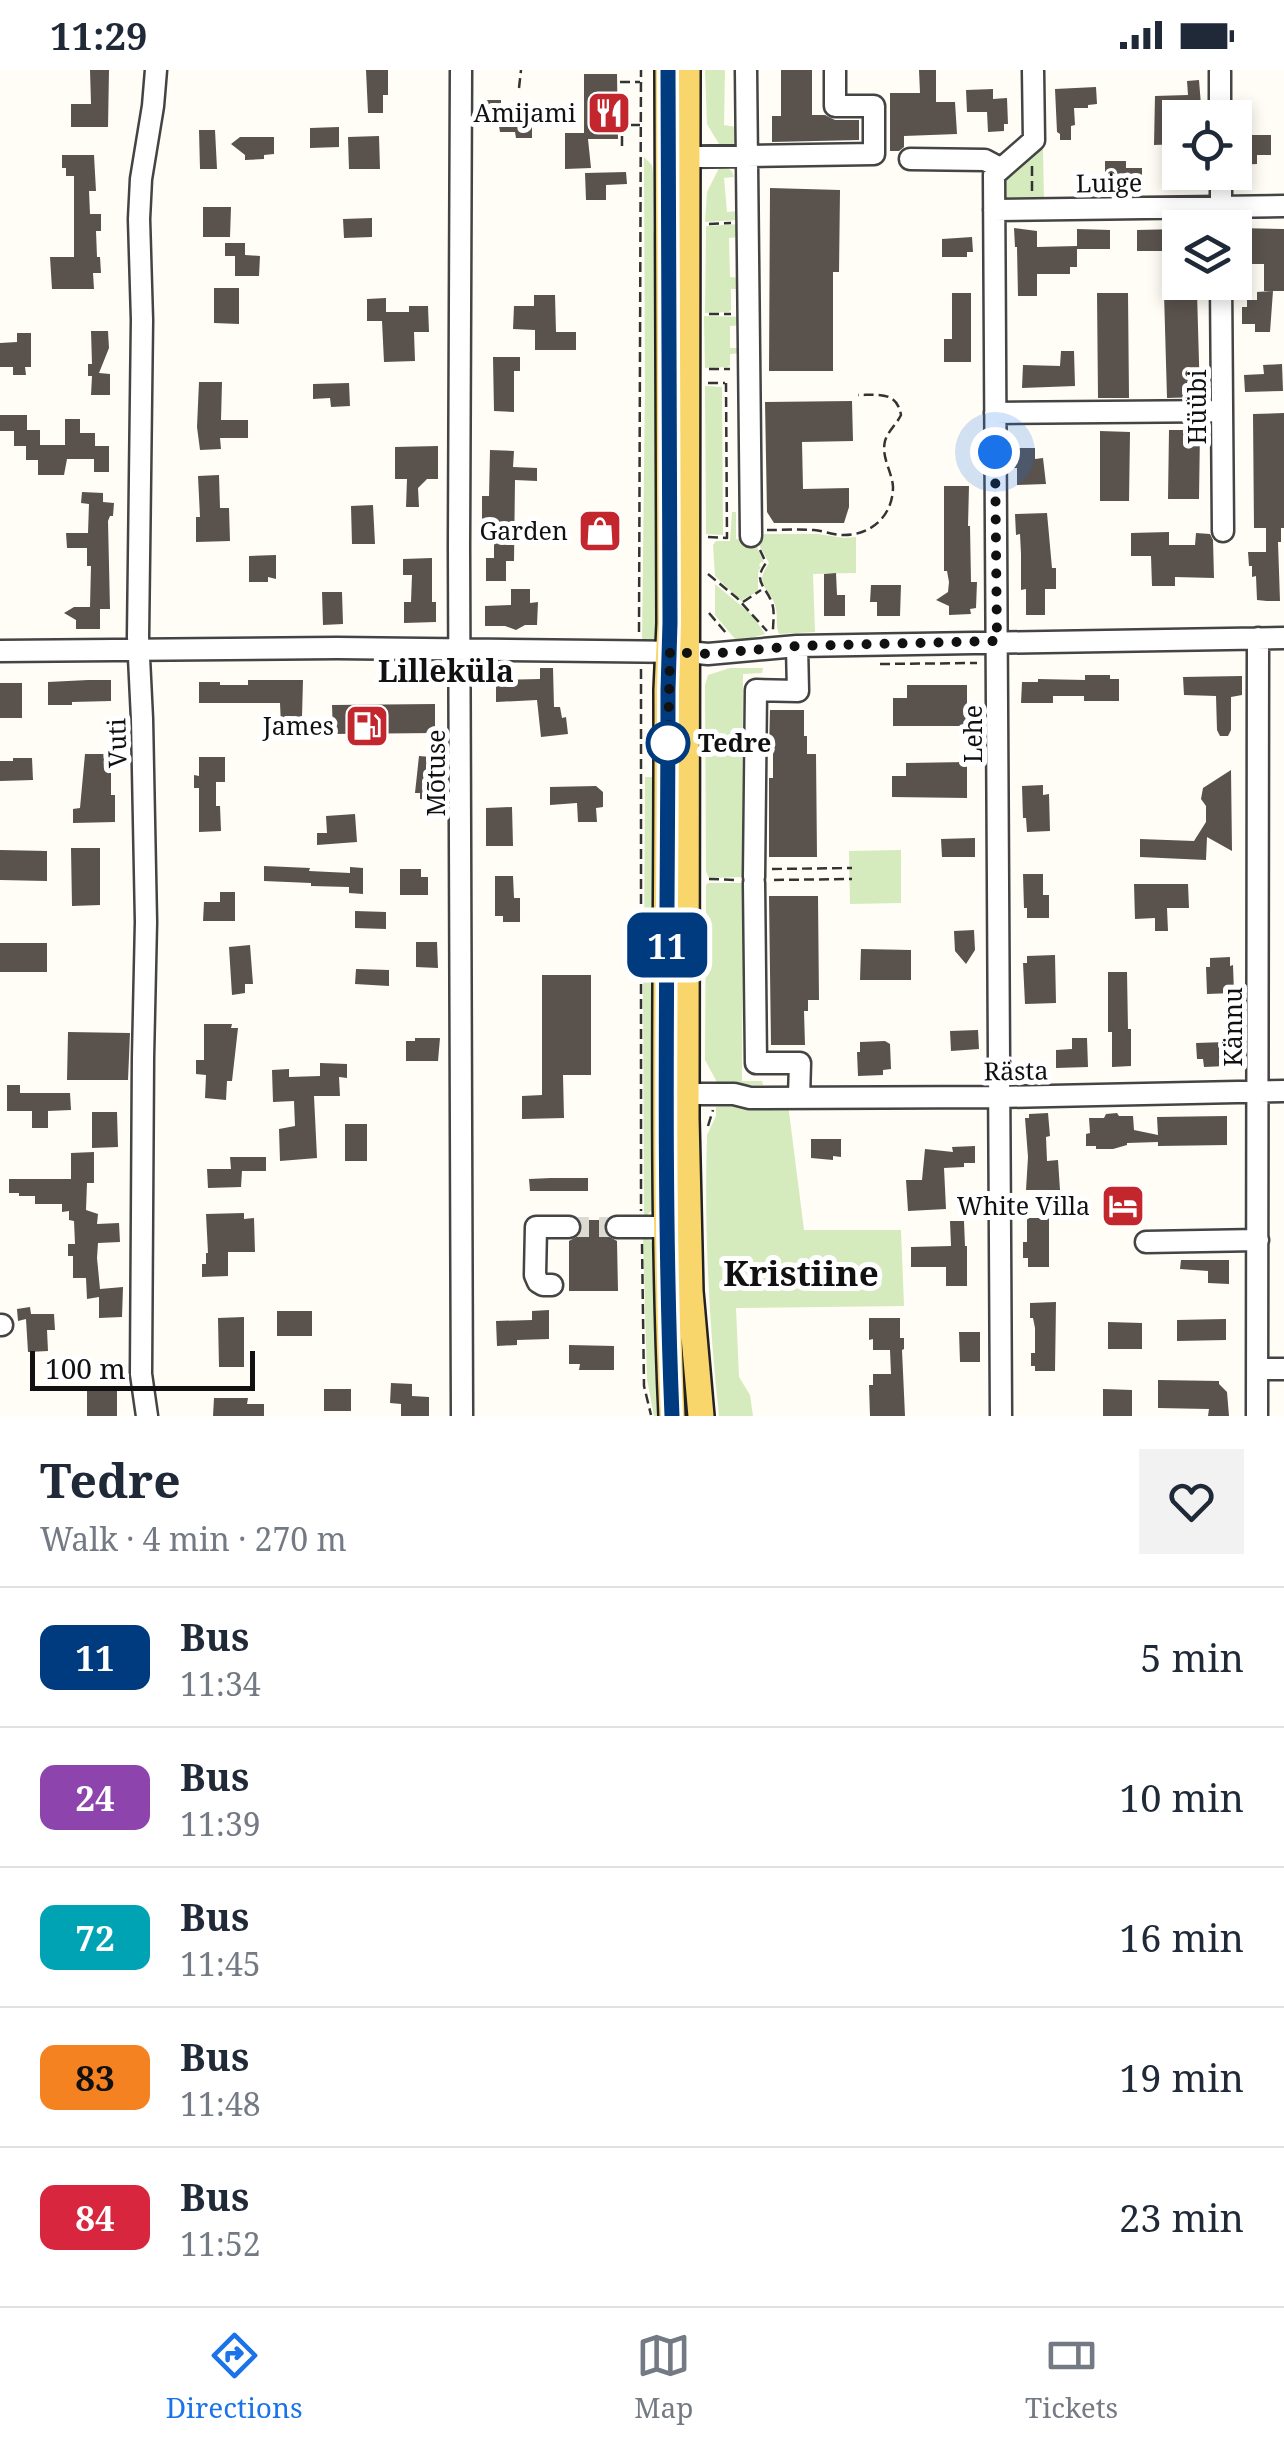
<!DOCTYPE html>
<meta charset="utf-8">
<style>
:root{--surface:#fff;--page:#f2f2f3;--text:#1f2937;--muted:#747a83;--line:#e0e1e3;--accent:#1a73e8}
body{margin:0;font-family:"Noto Serif",serif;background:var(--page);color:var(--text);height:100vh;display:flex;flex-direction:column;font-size:38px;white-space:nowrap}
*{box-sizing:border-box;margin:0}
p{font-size:32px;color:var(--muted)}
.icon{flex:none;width:55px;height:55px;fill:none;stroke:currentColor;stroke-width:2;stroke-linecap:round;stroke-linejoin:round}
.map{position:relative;height:1346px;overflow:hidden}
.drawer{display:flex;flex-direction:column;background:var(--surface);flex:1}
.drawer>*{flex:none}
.badge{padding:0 20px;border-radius:15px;font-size:35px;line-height:65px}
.fabs{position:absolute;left:1162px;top:30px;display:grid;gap:20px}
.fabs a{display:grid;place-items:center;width:90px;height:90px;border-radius:0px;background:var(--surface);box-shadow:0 5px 15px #0003;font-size:50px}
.scale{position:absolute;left:30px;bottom:25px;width:225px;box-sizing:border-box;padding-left:10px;border:5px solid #111;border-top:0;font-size:28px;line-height:35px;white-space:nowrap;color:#111;-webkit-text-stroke:8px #fff;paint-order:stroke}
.you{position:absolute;width:50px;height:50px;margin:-25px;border:8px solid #fff;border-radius:50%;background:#1a73e8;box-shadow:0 0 0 15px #1a73e833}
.map>.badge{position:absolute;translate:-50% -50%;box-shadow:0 0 0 5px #fff}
.round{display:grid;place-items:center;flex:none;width:105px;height:105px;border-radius:0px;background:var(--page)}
.head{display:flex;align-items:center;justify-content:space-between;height:170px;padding:0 40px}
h1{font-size:48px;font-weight:700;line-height:75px}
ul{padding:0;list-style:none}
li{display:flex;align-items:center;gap:30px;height:140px;padding:0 40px;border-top:2px solid var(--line)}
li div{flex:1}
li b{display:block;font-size:38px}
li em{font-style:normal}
li .badge{min-width:110px;font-weight:700;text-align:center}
.status{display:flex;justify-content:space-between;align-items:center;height:70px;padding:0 50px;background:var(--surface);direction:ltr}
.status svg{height:28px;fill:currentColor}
.dock{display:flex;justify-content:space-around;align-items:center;height:140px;border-top:2px solid var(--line);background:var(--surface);font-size:28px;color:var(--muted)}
.dock a{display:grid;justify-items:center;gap:5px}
.dock .on{color:var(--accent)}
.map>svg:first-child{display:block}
</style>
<div class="status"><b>11:29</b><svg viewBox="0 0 49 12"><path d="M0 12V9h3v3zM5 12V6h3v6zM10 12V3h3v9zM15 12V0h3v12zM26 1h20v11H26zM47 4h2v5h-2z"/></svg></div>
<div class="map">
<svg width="1284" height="1346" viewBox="0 0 1284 1346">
<rect width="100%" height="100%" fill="#fffdf5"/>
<path fill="#d5ebbd" d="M705,0h20l-1,55 12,2c0,13 0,21 -14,22l-15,-25z
M1037,72l6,8 1,50 166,-4v-23h4l-2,27 -210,5 -4,-22z
M644,87l8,8 1,8v57l7,21 -1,382 -6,7 -11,4 3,-256z
M720,96c8,1 12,3 14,11l-10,1 3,34 11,-1 1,9 -34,2 2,-30z
M740,154v13l-11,1 1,39 11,1 2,11h-12v21l-2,2 -24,1 1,-87z
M704,246l41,1v8l-15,1v22h11l1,5 -12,1v11l-2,2 -23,1z
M705,316l17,1 1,148 -17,-1z
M732,442h4v27l18,1 10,23 -3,-1 -2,3 2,2 -3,5v19l-17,10 -26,-25 -2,-31 3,-4h14z
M764,464h54l26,4 12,-1v36l-43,1 2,58 -36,2c-4,-10 -1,-16 -3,-25 -4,-22 -24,-21 -7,-46l-12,-22h6z
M715,514l36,30 14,20 -20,6 -10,-1 -20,-24z
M730,598h33l-1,5 -19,1 -1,203 -33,1 -3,-6 -1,-187 3,-10z
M645,707h9l7,54 -9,71 1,44 -4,7 -5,3z
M901,780v53l-51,1 -1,-53z
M708,813h35l-1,198h20l1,4 -45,-1 -13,-24 1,-175z
M643,904l7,4 2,7 1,224 -9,9z
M788,1034l16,126h97l3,76 -168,2 3,69 11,18 3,21h-34c-10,-93 -15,-187 -12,-281l9,-19v-9z
M643,1166l8,5 1,4 5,171h-3l-7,-37z"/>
<path fill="#5a524d" d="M90,0h19l-1,57h-37v-23h20z
M366,0h22v25h-5v18h-15z
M781,0h31v45h13l10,5h24v20l-87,2v-26h9z
M919,0h17v32h19l2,32 -53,2v11l-5,4h-9v-58h30z
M584,4h33l1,65h-30l3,29 -26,1v-36h19z
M1199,10l3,38h-22v26l-26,1 1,-49 33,-1 -1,-14z
M1096,17l1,17 -9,1v3h-14l1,17 -4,1v14h-11v-6l-3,-2 -2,-43z
M993,19v10l14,-1 1,26h-4v7l-16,1 -1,-20h-20l-1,-22z
M484,30h17v6h15v6h16v26h-16l-1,-6h-15l-1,-6h-14z
M339,57v20l-29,1v-20z
M199,60h16l2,39h-17z
M1235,65h36v20h-14v9l-22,1z
M379,66l1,33h-31l-1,-32z
M240,67h34v17l-10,1v4l-19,1v-5l-14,-11z
M62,85h32l2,36h-7l1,23h11v17h-5l1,26h3l1,16h-8l1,16h-42l-2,-32h24v-81h-8v-8h-4z
M1105,91h21v7h16v19h-18v-10l-19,-1z
M626,102l1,12 -21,1v15h-20l-1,-27z
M770,118l70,2 -1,82h-6v99h-64z
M203,137h28l-1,30h-27z
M372,148v19l-28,1 -1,-19z
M1014,158l23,3v16l40,-1v-17l33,1v19h-33v18h-7v7h-33v22h-19l-1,-49h-2z
M1235,158l49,1v62h-20v-27h-29z
M1180,159v22h-43v-21z
M972,167l1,15h-6v5h-25v-18z
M225,173h20v12l15,1 -1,20h-24v-20h-10z
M214,218h25v36l-25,-1z
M1273,221l-3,41h-15v-8h-13v-17h5v-7h10v-8z
M1197,222l3,105 -33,1 -3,-105z
M952,223h19v69h-27v-23h8z
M1097,223h31l1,105h-31z
M534,225h21l1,37h20v18h-41v-20l-22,-1 1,-23h20z
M386,228v14h23v-6h19l1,26h-15l1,29 -31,1 -2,-41h-15v-22z
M91,261h17l1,17 -10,25 11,1v21h-19l1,-19h-4v-12h4z
M17,263h14v34h-6l1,8h-13v-8h-13v-24l17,-1z
M1061,281h13l1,35 -53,2 1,-23 37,1z
M493,287h27v14h-6v41l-20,-1z
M1282,294l1,27 -38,1 -1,-17 20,-1 -1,-9z
M199,312h23l-1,38h27v18h-28l1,11 -21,1 -3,-23z
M349,313l1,23 -19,1 -1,-9 -17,1v-15z
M852,331l1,40 -51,1 1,47 46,-1v19l-5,16h-70l-7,-11 -2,-110z
M1284,343v115h-3v14h-3l2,59h-13l-10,-1 -1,-24 -4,1v-11h-3l-1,-14h18v-24h-12l-1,-114z
M0,345h27v15h13v15h25v-26h15v14h15v13h14v26h-15v-13h-27l-3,16h-26v-15h-12v-14h-12v-15h-14z
M1169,360h31l-1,69h-31z
M1100,361l30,1 -1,69h-29z
M438,376v33h-11l-9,9 1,19h-13l1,-28h-12v-32z
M1013,378h22v11l8,-1 3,26 -29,1v-17h-4z
M490,380l24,1 -1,16 24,1v13l-22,-1 -1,81h-8v20h-20v-23h8v-24h-12v-38h7z
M219,405l1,33h9l1,33 -34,1v-25h4l-2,-41z
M944,416h25l-1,40h2l1,56h6l-1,26 -6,1 1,5 -22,1v-9l-13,-6 12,-8 1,-10 -2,-11h-3z
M82,422l21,1v9l11,1 -1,13h-3l-2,5 2,88h-10v20h-24v-9l-12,-7 10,-6h16l1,-41h-4v-18h-20l-1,-15h22l1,-29 -8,-1z
M373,435l2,39h-23l-1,-38z
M1047,443l5,55h4v21h-11v26h-19v-26l-5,1v-36l-1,-20 -4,1 -1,-21z
M1169,462v13h26l1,-12 14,1 3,6 1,38 -39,-1v9h-23l-1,-30h-20v-23z
M276,485v24l-8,-2v5h-19v-26z
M432,488v44h4v20l-32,1v-21h7l1,-27h-9v-16z
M836,503l1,22h8v21h-21v-42z
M871,515h30l-1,31h-23v-14h-7z
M511,519h19v14l8,-1 -1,23h-12l-9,5 -11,-4h-20v-20l26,-1z
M322,522h20l1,32 -20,1z
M540,598h13l1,39h6l2,11 4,-1 2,17 -27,3 -4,-37 -41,2v-22l44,-1z
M1085,605h25v4h9v22h-35v-5h-31v7h-32l1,-21h16v-3l47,1z
M1242,606v19l-11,2v33l-3,6h-8l-3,-6 -1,-34 -32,-1 -1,-18z
M88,610h23v21l-39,1v3h-24v-23z
M248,610h55l-1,37 -3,1v7h-18l-1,-22h-81v-21h21v3h28z
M0,613h22v35h-22z
M907,615h60v41h-74v-28h14z
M435,634v29l-102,1 -1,-29z
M770,640h34v26h3v18h9l1,103h-48v-79h4v-29h-4z
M85,684h21l1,8h4v33h4v27l-42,1v-14l7,-1z
M419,686l12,1 -2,15 11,2 -2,18h-4l-1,8 -13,-1v-6h-5z
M199,687h26v25h-9v24h4l1,25 -22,1v-44h-5v-13l5,1z
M13,688h19l1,22 -33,1v-20h13z
M967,692v36l-75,-1v-21h14v-13z
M1231,700l1,81 -25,-14 -1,23 -66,-3v-18l54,2 12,-19v-16l-5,-7 2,-11z
M1043,715v10l6,-1 1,37 -23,1 -1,-14h-3l-1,-32z
M596,716l7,6v15l-7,1 1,14h-19l-1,-19 -27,2v-18z
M512,737l1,39h-27v-38z
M355,744l2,28 -40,3v-12h10l-1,-17z
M975,768v19h-33l-1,-18z
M71,778h29v57l-28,1z
M0,780l47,1v30l-47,-1z
M264,796l46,2 -1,3 41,2v-6l13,1v26l-14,-1v-6l-38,-1v-3l-47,-2z
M400,799h21v8h7v18h-28z
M1023,804h20v21h6v23h-22v-10h-3z
M495,806h18l1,22h6v24h-17v-6h-8z
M1134,814h54l1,24h-22l1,23h-13v-13l-20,1z
M220,822h15v29h-32l1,-19h16z
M769,826h49l1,104h-11v11h-4l1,34h-34z
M355,841l31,1v17l-31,-1z
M974,860l1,20 -9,14 -11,-13 -1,-20z
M416,872h21l1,26 -22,-1z
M0,873h47v29h-47z
M250,875l3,39h-8v9l-13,2 -3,-48z
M861,879l50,1v30h-51z
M1055,885l1,48 -31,1 -2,-41h4v-7z
M1230,887v9l3,-1 1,28 -27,1 -1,-27h4v-9z
M356,899l33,1v16l-34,-2z
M1108,902h19l1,57h3v37l-19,1v-35h-4z
M542,905h49v100h-28l1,43 -42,1v-23l20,-1z
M204,954h28l-1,4h7l-6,53h-5l-1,19 -21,-2 1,-23 -10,-1v-14h8z
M978,960l1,19 -28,2 -1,-20z
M68,962l62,1 -2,47h-61z
M415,968h25l-2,23h-32v-20h9z
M1072,968h15l1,29 -32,1v-18l16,-1z
M885,971l5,3 1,25 -8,1v5l-25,1 -1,-24h3v-10z
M1226,972v24l-22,1 -1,-8h-6l-1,-16z
M320,993l27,1v14l-8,-1 1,19h-26l3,62 -37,3 -1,-32 16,-3 -1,-25 -21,1 -1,-32 17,-1v8l31,-1z
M7,1015h13v8h50l1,17 -23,1v17h-16v-17h-25z
M92,1042h25l1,35 -26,1z
M1048,1043l2,23 -4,1 1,24 11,-1 2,30h-34l2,-33 -3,-39h4v-4z
M1117,1043l2,3h14l1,14 24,5 -1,-18 70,-1v29l-69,1v-4l-31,1v2l-14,4h-17v-3h-10v-12l4,-1 -1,-15h15l2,-4z
M345,1054h22v37h-22z
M811,1069h30v18l-8,-1v4l-22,-2z
M975,1076v17h-11v4l-20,1 2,41 -38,2 -2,-31h16l3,-31 28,3 -1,-5z
M94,1082v31h-7l-1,27 12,4 -1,10 22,-1 1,19 -22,1 -1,15 3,31 23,-2 -1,30 -23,1v-21l-12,2 -1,-21h-13v-22h-5v-12h7l-1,-23 -5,-1v-9l-7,1v-8h-27v-8h-16v-3h-10v-14h62v-26z
M230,1087h36v14h-24l-1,16 -33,1 -1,-19h24z
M551,1108h37v13h-58l-1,-12z
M1104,1119h34l4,22 -1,5h-6v8l-30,1z
M244,1143v6l10,-1 1,34h-27v24l-26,1v-13h4v-11h2l-2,-39z
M1027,1148h22v49h-21v-9h-5v-16h4z
M581,1150h24l-2,8 3,7 11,6 1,50h-49v-50l11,-6 3,-7z
M950,1151h14l1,25h2v40h-21v-19h-35v-20l40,-1z
M1181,1190h48v24l-21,-1v-12l-28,-2z
M1056,1232l-1,69h-20v-5h-4v-13h4v-25l-2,-10h-3v-15z
M30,1237l1,7h23l1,16h-8l1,21 -20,1 -2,-33 -8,2 -1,-12z
M549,1240v29l-32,1v5l-20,1 -1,-25 36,-1v-9z
M277,1241h35v25h-35z
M244,1247v50h-25l-1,-49z
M869,1248h31v20h4v11l-2,1 3,66h-35l-1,-31h4v-11h18l-1,-24h-17v-11l-4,1z
M1226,1249v21l-49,1v-21z
M1108,1252l34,1v26h-34z
M959,1262h21v30h-20z
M569,1275l45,1v24h-35l1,-6h-11z
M1158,1310l61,1v3l8,8 2,24h-21l1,-7 -51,-1z
M391,1313l21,1v12l17,1v19h-28v-12l-11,-1z
M87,1318h30v28h-30z
M324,1319h27v22h-27z
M1103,1319l29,1v26h-29z
M214,1328h34l-1,6h17v12h-51z"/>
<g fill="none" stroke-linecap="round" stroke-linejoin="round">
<path stroke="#dbdad3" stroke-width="20" stroke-dasharray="20 10" stroke-linecap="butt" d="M569,1157h48"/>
<defs>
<path id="minor" d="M461,0l-2,475 3,871
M746,0l5,466
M1220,2v46
M675,87l199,-3v-48h-39v-36
M910,89l75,1 15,8
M1221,102v56
M994,140l290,-4
M1221,212l2,249
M995,343l227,-2
M0,581l337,-3 350,4 21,2 89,-8 487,-8
M754,807l2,-187 42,1 -1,-45
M754,813l2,180h44l-1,34
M687,1024h47l16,4 250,-1 284,-6
M617,1157h51
M1146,1172l112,-2
M552,1215h-9l-5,-3 -3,-7 1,-48h33
M0,1255h2
M1257,1299h27
M147,1346l-6,-42 2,-316 3,-136 -4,-203 -4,-82 4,-317 -3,-101 2,-40 12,-73 3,-36
M1001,1346l-7,-1241 40,-35 -1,-70
M1257,1346l1,-778"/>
<path id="major" d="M668,0l2,553 -3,67c1,242 -6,484 5,726
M687,0l-1,1048 4,173 11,125"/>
</defs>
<use href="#minor" stroke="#444" stroke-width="25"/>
<use href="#major" stroke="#222" stroke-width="30"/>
<path stroke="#333" stroke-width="2.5" stroke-dasharray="10 5" stroke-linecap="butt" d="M620,12h20
M519,18l2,-18
M622,76v-21h18
M1032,96v27
M709,154l22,-1
M709,244h22
M709,299h21
M708,313h17
M767,460c15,0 31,-1 47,0 10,1 19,5 30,5 28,0 49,-20 49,-48 -1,-16 -12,-29 -8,-46 3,-10 11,-16 16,-26 -4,-24 -23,-20 -43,-20
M708,467l19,1 -1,-155
M760,480l6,13c-14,19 0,23 6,40 3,9 1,19 1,27
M708,504l29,24 30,33
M743,532l18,-12
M709,543l17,20
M639,562l2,-562
M880,594l97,-1
M641,599v542
M772,799l80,-1
M709,809l27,1
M774,810l78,-1
M708,1056l5,-16
M642,1174l2,142 7,29"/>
<use href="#minor" stroke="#fff" stroke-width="20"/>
<use href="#major" stroke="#f9d66b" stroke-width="25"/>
</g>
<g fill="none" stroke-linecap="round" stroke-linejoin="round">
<defs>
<path id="line" d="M668,0l2,553 -2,67c0,242 -6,484 4,726"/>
</defs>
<use href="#line" stroke="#fff" stroke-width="22"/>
<use href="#line" stroke="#003b80" stroke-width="15"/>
<path stroke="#111" stroke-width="10" stroke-dasharray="0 18" d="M668,673l2,-91 38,2 89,-8 200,-5 -2,-189"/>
</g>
<defs>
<symbol id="restaurant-square" viewBox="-11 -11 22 22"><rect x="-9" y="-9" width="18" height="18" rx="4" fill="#c4262e" stroke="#fff"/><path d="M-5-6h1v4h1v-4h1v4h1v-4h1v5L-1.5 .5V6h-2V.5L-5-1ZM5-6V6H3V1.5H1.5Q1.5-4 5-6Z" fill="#fff"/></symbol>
<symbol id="shop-square" viewBox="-11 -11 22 22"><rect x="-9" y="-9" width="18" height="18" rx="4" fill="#c4262e" stroke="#fff"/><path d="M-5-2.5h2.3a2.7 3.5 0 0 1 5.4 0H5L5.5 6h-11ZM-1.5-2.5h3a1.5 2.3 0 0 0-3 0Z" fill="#fff"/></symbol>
<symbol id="fuel-square" viewBox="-11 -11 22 22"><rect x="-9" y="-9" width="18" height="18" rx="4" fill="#c4262e" stroke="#fff"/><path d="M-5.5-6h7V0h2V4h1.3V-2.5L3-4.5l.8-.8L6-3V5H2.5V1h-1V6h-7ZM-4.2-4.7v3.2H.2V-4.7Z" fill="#fff"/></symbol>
<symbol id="hotel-square" viewBox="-11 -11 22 22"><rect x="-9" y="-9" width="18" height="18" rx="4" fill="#c4262e" stroke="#fff"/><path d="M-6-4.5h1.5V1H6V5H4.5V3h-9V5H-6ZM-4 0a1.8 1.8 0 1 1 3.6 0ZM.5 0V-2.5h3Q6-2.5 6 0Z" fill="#fff"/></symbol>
</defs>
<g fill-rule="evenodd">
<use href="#restaurant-square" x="584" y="18" width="50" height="50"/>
<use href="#shop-square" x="575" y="436" width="50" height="50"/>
<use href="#fuel-square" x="342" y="631" width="50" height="50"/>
<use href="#hotel-square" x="1098" y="1111" width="50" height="50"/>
</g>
<circle fill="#fff" stroke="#003b80" stroke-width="5" cx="668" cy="673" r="20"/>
<g text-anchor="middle" stroke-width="10" stroke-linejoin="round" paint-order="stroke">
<g font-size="25" fill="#111" stroke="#fff" text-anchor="end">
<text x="576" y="52">Amijami</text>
<text x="568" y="470">Garden</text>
<text x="334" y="665">James</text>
<text x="1090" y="1145">White Villa</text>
</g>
<g font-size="25" fill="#111" stroke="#fff">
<text transform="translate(1109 113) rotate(-1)" y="9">Luige</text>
<text transform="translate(1197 337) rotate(-90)" y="9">Hüübi</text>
<text transform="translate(973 664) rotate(-90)" y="9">Lehe</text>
<text transform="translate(117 673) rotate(-92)" y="9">Vuti</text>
<text transform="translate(436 703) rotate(-90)" y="9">Mõtuse</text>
<text transform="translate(1233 957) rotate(-90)" y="9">Kännu</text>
<text transform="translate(1016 1001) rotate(-1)" y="9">Rästa</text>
</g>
<g font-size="25" font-weight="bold" fill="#111" stroke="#fff" text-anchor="start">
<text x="698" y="682">Tedre</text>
</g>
<g font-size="30" font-weight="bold" fill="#111" stroke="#fff">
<text x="446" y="612">Lilleküla</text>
</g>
<g font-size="35" font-weight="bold" fill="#111" stroke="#fff">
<text x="801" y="1216">Kristiine</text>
</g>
</g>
</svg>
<div class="fabs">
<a><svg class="icon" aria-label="locate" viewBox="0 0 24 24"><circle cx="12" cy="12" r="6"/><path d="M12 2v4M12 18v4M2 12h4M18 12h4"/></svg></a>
<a><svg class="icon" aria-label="layers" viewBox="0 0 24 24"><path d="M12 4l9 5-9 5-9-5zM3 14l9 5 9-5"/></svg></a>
</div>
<div class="scale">100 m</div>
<div class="you" style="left:995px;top:382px"></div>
<b class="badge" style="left:667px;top:875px;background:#003b80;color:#fff">11</b>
</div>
<section class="drawer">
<div class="head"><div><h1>Tedre</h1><p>Walk · 4 min · 270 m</p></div><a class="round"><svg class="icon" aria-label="heart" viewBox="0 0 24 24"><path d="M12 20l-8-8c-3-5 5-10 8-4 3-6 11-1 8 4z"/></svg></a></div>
<ul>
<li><span class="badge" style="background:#003b80;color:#fff">11</span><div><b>Bus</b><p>11:34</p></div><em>5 min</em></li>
<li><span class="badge" style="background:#8e44ad;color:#fff">24</span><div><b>Bus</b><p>11:39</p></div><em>10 min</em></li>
<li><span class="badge" style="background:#00a3b4;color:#fff">72</span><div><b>Bus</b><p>11:45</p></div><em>16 min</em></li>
<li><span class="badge" style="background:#f58220;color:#111">83</span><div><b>Bus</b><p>11:48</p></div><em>19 min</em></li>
<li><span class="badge" style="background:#d7263d;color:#fff">84</span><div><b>Bus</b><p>11:52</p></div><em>23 min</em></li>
</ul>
</section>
<nav class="dock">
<a class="on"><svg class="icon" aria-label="directions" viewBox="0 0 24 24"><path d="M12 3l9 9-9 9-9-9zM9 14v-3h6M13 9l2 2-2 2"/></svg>Directions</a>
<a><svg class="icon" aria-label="map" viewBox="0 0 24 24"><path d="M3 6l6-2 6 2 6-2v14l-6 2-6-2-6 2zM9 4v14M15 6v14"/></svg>Map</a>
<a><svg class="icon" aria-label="tickets" viewBox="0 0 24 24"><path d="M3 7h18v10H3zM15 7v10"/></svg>Tickets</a>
</nav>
